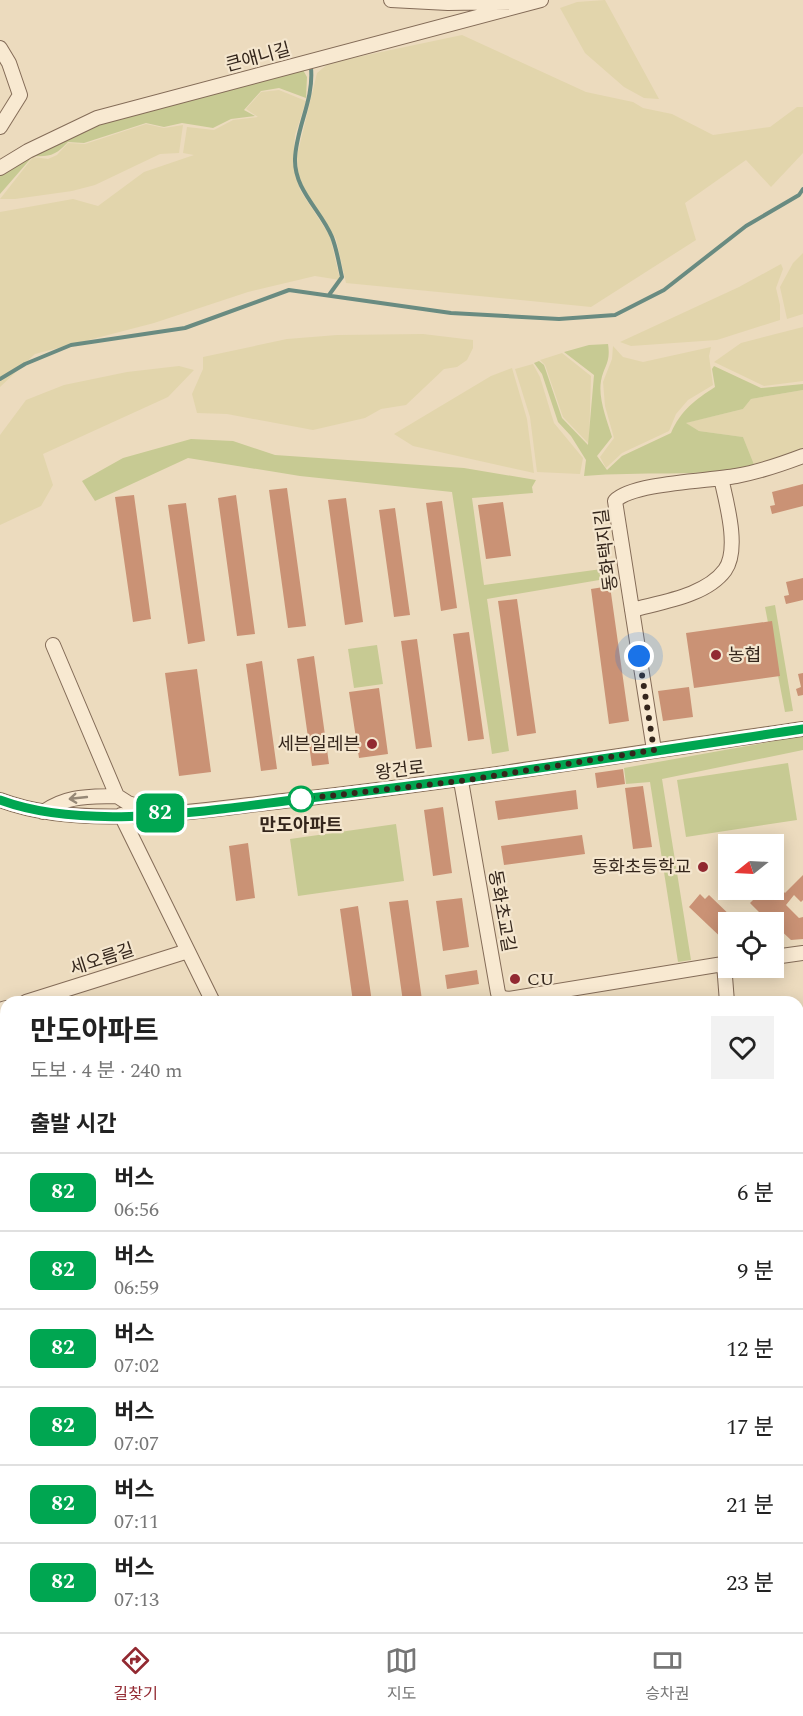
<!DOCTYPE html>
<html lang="ko">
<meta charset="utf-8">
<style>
:root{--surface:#fff;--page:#f2f2f2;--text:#222;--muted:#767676;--line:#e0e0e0;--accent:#922931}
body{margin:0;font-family:Spectral,"Noto Sans KR",serif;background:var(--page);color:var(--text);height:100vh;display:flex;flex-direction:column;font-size:22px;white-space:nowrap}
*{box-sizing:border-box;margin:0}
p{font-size:20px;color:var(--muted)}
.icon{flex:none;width:33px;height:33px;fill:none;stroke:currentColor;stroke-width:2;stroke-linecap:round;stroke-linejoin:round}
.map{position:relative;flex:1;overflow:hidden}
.drawer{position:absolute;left:0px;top:996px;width:804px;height:636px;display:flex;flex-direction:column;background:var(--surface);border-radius:18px 18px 0 0;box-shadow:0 3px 15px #0003}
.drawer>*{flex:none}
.badge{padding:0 12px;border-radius:9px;font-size:21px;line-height:39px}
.needle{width:39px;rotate:252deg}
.tools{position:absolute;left:718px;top:834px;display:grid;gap:12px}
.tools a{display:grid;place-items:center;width:66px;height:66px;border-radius:0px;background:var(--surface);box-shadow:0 3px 15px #0003;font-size:30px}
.you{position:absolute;width:30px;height:30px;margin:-15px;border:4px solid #fff;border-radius:50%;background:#1a73e8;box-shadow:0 0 0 9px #1a73e833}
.map>.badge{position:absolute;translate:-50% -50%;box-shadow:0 0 0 3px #fff}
h2{padding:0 30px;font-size:22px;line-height:54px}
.round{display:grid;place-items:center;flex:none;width:63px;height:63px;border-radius:0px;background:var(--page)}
.headline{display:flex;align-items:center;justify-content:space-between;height:102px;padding:0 30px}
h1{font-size:28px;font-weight:700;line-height:45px}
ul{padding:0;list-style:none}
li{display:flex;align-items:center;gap:18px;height:78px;padding:0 30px;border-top:2px solid var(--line)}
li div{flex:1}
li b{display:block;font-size:22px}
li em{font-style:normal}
li .badge{min-width:66px;font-weight:700;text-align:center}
.menu{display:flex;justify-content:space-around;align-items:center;height:84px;border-top:2px solid var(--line);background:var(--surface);font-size:16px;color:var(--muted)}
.menu a{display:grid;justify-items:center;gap:3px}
.menu .current{color:var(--accent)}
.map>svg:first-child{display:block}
</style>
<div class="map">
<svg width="803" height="1632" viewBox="0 0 803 1632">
<rect width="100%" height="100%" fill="#ecdbbe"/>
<path fill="#e2d5ac" d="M605,0l54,99 -15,-1 -20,-11 -39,-34 -25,-45 17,-6z
M462,35l124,57 47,10 10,6 29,6 41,21 57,-8 27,-20h6v46l-32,34 -25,-27 -61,43 11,37 -105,67 -245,-24 -10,-44 -32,-47 -6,-19 -1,-17 20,-83 12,-10z
M279,90l27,11 -11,34 -2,27 7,28 30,46 10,44 -25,-4 -67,16 -94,31 -119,31 -35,33v-175l73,-13 25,7 46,-34 50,-17 -11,-2 4,-26 27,3 19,-10 25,-3 -12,-8 15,-17z
M146,124l18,4 19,-3 -4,28 -19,1 -65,31 -23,6 -57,8h-15l33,-42 15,2 9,-4 11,-12 17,1z
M803,253v61l-16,5 -7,-32 13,-24z
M781,264l2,5 -7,19 4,17v15l-63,20 -86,6 -11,-4 119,-55z
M803,327v54l-39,5 -50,-24 27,-19z
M423,334l50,6v8l-6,12 -10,7 -13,2 -38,36 -25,4 -16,9 -52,12 -86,-16 -30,-1 -5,-19 11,-25v-12l84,-18 50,-4z
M613,346l10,11 20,5 68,-15 -2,9 4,29 -25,15 -12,14 -7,17 -47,22 -16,15 -6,-11 14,-19 -9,-32 -2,-24 9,-23z
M562,353l29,23 -2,68 -26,-27 -18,-52 -5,-5z
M533,364l7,13 14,46 29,35 -3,16 -43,-2 -7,-55 -15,-48z
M179,366l15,4 -26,27 -125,57 10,31 -12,21 -41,19v-90l26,-35 38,-15 63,-13z
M512,368l15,51 7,54 -121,-27 -19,-12 97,-58z
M803,390v62l-48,15 -12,-30 -44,-6 -14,-8 58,-14 8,-10z
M0,1287l6,10v329h128l1,6h-135z"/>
<path fill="#c7ca93" d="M303,70l4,7 -1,21 -27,-10 -18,3 -17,19 11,6 -24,3 -18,9 -31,-5 -18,4 -18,-4 -62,20 -16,-1c-12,13 -18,15 -35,14l-33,38v-26l106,-46z
M608,344c3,19 -4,21 -7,37 -3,18 6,39 11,56l-15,19 10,14 15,-14 49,-23c10,-23 24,-33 44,-46l-3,-18 2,-3 47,22 42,-4v6l-52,9 -8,10 -57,14 13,8 44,6 12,30c-57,10 -114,4 -171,9l2,-16 -15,-24 -13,-14 -16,-48 -8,-11 5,-2 5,4 18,53 26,27 6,-70 -30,-23 25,-7z
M191,439l42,2 42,14 189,13 72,12 -4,7 1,6 -61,5 12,87 125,-17 2,10 -124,21 22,152 -17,3 -40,-262 -152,-16 -112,-18 -93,43 -13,-20 41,-23z
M775,605l18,106 -8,1 -20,-105z
M377,645l6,39 -29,4 -6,-39z
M803,736v14l-141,29 29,181 -13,2 -28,-180 -24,2 -2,-16z
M788,763l9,57 -111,17 -9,-57z
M396,824l8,57 -106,15 -8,-57z
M798,1073h5v559h-340l1,-6h334z"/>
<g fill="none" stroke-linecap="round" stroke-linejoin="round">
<path stroke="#698b81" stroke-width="4" d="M311,68c3,32 -15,60 -16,91 -1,31 26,51 37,78 5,13 7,27 10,40l-13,18
M0,379l25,-15 46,-19 114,-17 104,-38 162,23 108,6 56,-4 49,-25 82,-64 53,-31 4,-6"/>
</g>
<path fill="#ca9275" d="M803,484v22l-31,8 -2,-8 5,-1 -3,-13z
M287,488l19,138 -18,2 -19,-138z
M134,495l17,124 -18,3 -18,-125z
M236,495l19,139 -18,2 -19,-138z
M346,498l17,124 -18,3 -17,-125z
M442,501l15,107 -16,3 -15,-108z
M503,502l8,54 -25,3 -8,-54z
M186,503l19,138 -17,3 -20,-139z
M395,508l15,107 -16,2 -15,-107z
M803,578v22l-17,4 -2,-8 5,-1 -3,-13z
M610,586l19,135 -20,3 -18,-135z
M517,599l19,134 -19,3 -19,-135z
M772,621l8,55 -86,12 -8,-55z
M469,632l15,107 -16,2 -15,-107z
M417,639l15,108 -16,2 -15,-108z
M314,656l15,108 -17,2 -15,-107z
M262,661l15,108 -16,2 -15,-107z
M197,669l14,103 -32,4 -14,-103z
M803,673v22l-5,1 -2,-7 5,-2 -3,-13z
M689,687l4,30 -30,4 -5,-30z
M379,688l9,66 -29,4 -10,-66z
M623,769l2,15 -28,4 -2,-15z
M643,786l9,61 -19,2 -8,-61z
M576,790l2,19 -80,11 -3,-19z
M443,807l9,66 -19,3 -9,-66z
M582,835l3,19 -81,11 -3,-19z
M248,843l7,55 -19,3 -7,-55z
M803,875v25l-2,2 -7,-7 -8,10 13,13 4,-1v22l-12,1 -15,-14 -2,2 4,6 -4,3v-15h-20l8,-7 -12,-12 6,-6 -8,-7h26v-8l11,11z
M700,894l5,5 4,-4 28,27h-8v23l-40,-38z
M462,898l7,49 -26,4 -7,-50z
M408,900l14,100 -19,2 -14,-100z
M358,906l14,96h-19l-13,-93z
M477,970l2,14 -32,5 -2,-14z"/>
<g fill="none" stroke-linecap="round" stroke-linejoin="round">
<defs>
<path id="minor" d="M391,0l57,3 64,-1
M0,48l9,15 11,32 -20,32
M0,168l28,-17 69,-33 444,-118
M632,610c29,-8 74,-14 93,-40 15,-21 1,-69 -4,-92
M53,645l64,151 11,7 21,7
M654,750l-39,-249c17,-18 93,-20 121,-25 22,-4 46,-12 67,-20
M461,781l37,212 4,5 7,1 220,-36
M0,800c82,31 196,11 283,1 174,-19 346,-47 520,-72
M43,812c25,-17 44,-15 74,-16
M121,815l92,187
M774,957l29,-4
M724,964l3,38
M26,1002l162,-51
M0,1010l6,-2"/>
</defs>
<use href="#minor" stroke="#846c58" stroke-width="16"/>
<use href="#minor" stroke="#f8e9d1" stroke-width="14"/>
</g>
<defs><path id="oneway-shaft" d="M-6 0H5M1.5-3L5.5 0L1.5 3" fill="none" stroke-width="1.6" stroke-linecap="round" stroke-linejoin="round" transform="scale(1.5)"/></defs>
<use stroke="#968876" href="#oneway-shaft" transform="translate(78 798) rotate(174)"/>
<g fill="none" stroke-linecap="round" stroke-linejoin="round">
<defs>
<path id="line" d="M0,800c86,32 210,10 301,-1 168,-19 335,-45 502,-70"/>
</defs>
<use href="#line" stroke="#fff" stroke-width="14"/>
<use href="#line" stroke="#00a651" stroke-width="9"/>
<path stroke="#34261c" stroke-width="6" stroke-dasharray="0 10.8" d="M301,799l160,-18 193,-31 -15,-94"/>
</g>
<g fill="#922931" stroke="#f4e6ce" stroke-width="2">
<circle cx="716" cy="655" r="6"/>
<circle cx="372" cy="744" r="6"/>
<circle cx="703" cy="867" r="6"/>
<circle cx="515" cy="979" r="6"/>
</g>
<circle fill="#fff" stroke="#00a651" stroke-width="3" cx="301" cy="799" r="12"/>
<g text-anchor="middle" stroke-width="4.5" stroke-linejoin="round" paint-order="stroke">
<g font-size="18" fill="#34261c" stroke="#f4e6ce">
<text transform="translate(258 57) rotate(-15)" y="6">큰애니길</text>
<text transform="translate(606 550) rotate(-97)" y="6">동화택지길</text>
<text transform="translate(400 770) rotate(-7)" y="6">왕건로</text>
<text transform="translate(502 911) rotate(80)" y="6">동화초교길</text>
<text transform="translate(102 959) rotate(-18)" y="6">세오름길</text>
</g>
<g font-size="18" fill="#34261c" stroke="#f4e6ce" text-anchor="start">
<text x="728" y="661">농협</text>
<text x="360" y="750" text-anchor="end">세븐일레븐</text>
<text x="691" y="873" text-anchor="end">동화초등학교</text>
<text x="527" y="985">CU</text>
</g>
<g font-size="18" font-weight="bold" fill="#34261c" stroke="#f4e6ce">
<text x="301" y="831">만도아파트</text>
</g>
</g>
</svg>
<div class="tools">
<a><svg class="needle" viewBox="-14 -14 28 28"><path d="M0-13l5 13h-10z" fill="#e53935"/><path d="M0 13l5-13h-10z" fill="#767676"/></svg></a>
<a><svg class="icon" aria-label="locate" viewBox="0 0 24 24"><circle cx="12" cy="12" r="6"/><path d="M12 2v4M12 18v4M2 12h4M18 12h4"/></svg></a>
</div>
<div class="you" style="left:639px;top:656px"></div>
<b class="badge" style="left:160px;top:813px;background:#00a651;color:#fff">82</b>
<section class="drawer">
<div class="headline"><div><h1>만도아파트</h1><p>도보 · 4 분 · 240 m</p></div><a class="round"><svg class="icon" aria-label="heart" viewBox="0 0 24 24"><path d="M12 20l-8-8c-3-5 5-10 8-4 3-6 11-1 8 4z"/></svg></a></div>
<h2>출발 시간</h2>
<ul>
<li><span class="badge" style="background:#00a651;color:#fff">82</span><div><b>버스</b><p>06:56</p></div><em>6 분</em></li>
<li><span class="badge" style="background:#00a651;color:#fff">82</span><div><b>버스</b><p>06:59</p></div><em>9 분</em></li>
<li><span class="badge" style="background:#00a651;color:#fff">82</span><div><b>버스</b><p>07:02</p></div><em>12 분</em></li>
<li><span class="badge" style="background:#00a651;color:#fff">82</span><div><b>버스</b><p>07:07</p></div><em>17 분</em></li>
<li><span class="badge" style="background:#00a651;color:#fff">82</span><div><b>버스</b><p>07:11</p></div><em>21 분</em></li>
<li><span class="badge" style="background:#00a651;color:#fff">82</span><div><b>버스</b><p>07:13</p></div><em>23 분</em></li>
</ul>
</section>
</div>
<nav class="menu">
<a class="current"><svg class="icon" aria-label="directions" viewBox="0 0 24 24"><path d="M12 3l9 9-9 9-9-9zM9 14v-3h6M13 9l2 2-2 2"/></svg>길찾기</a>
<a><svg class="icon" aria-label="map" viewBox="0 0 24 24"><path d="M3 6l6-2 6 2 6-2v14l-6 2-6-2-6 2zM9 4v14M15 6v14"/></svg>지도</a>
<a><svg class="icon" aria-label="tickets" viewBox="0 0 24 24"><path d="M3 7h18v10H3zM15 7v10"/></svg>승차권</a>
</nav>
